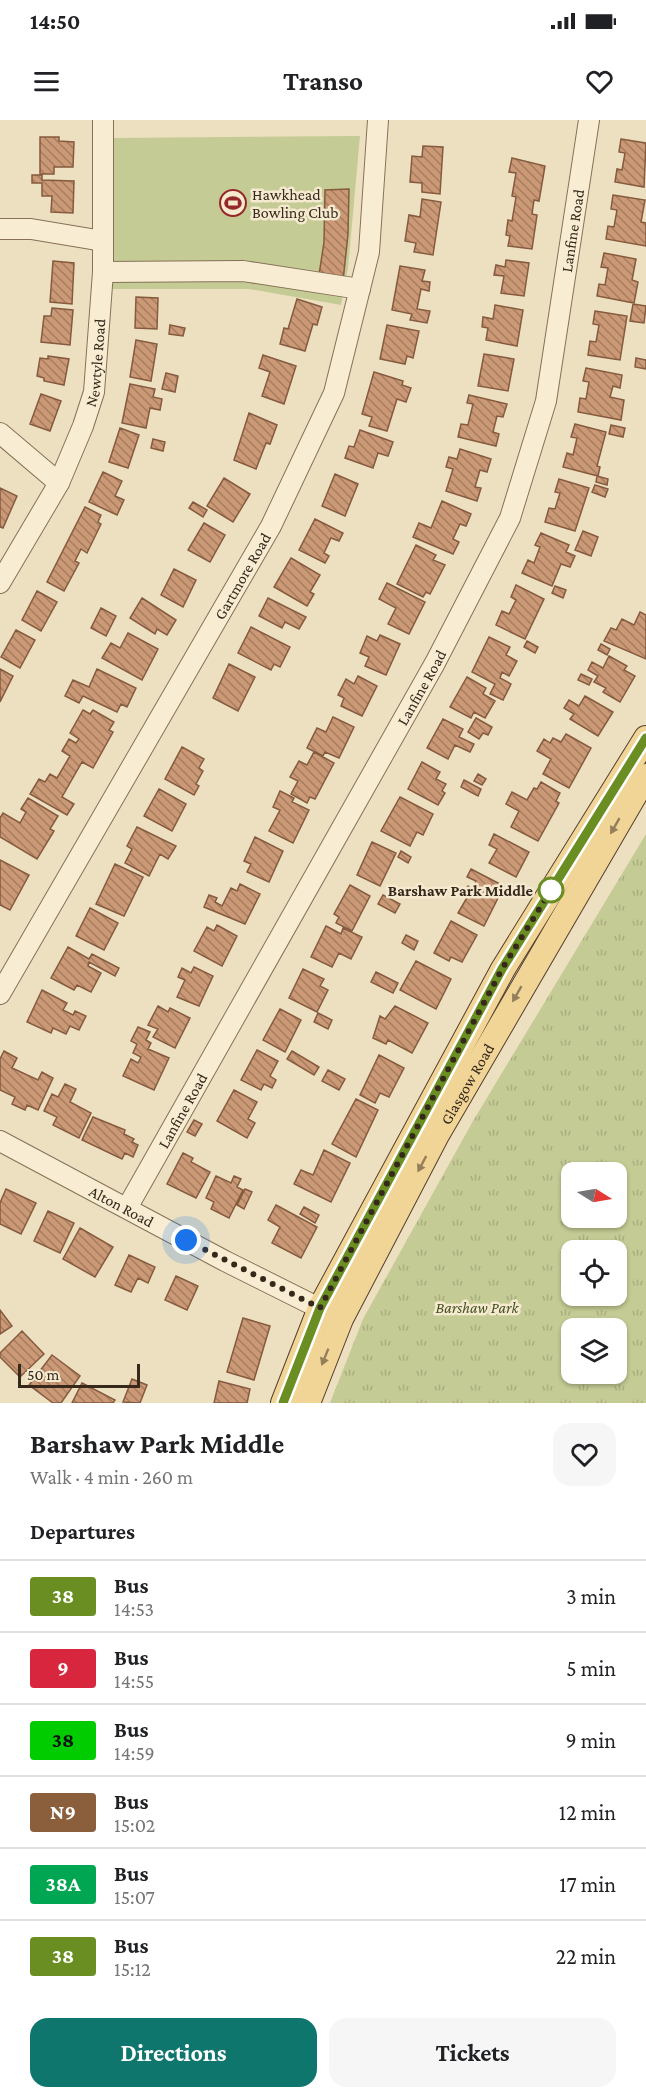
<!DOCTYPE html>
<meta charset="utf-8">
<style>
:root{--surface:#fff;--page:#f6f6f6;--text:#202124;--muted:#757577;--line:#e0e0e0;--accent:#0f766e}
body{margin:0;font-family:"Crimson Pro",serif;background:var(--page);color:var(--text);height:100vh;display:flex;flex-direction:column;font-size:22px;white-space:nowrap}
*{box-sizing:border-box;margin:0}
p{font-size:20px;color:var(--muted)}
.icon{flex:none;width:33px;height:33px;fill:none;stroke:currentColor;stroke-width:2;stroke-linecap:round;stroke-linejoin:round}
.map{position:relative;height:1283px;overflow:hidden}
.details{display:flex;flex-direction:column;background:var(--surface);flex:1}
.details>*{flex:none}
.badge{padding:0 12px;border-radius:4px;font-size:21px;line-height:39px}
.needle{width:39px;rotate:101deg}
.fabs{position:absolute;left:561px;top:1042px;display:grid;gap:12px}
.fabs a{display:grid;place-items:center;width:66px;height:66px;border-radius:12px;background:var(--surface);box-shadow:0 2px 4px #0004;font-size:30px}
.scale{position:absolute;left:18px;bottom:15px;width:122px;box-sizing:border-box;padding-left:6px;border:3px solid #36291c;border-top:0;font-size:16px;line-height:21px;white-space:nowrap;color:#36291c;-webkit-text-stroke:4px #f5eacf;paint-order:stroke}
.you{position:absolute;width:30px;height:30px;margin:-15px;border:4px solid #fff;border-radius:50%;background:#1a73e8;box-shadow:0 0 0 9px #1a73e833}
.map>.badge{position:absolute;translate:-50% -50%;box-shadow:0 0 0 3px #fff}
h2{padding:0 30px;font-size:22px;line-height:54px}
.round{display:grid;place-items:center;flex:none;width:63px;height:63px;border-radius:18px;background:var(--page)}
.headline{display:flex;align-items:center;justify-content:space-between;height:102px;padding:0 30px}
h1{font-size:28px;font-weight:700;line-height:45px}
.cta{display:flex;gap:12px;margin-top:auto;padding:12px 30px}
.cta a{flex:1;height:69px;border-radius:18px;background:var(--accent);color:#fff;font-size:24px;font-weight:700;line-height:69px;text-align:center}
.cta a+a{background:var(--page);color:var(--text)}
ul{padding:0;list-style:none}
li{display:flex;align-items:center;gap:18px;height:72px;padding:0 30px;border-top:2px solid var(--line)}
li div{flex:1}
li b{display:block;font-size:22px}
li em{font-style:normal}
li .badge{min-width:66px;font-weight:700;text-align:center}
.status{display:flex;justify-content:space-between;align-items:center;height:42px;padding:0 30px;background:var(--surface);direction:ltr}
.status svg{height:16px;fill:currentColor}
header{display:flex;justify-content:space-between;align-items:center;height:78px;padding:0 30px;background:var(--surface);font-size:27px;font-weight:700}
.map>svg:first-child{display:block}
</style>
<div class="status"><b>14:50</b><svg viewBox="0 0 49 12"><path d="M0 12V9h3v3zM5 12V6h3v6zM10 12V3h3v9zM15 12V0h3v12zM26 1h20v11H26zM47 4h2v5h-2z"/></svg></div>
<header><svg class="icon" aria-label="menu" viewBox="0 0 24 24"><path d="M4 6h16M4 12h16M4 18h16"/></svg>Transo<svg class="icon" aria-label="heart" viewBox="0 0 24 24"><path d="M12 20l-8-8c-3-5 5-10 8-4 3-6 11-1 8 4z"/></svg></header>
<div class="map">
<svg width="646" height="1283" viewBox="0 0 646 1283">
<defs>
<pattern id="park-tufts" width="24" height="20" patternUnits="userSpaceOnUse" patternTransform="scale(1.5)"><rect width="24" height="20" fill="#c5cb94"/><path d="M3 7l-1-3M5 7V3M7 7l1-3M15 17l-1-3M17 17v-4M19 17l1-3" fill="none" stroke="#aaae7f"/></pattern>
<pattern id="building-back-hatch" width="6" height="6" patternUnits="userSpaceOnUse" patternTransform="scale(1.5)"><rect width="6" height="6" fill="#cb9976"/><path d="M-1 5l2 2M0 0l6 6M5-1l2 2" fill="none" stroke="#a67d60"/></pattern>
</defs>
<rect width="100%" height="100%" fill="#ede0c0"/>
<path fill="#c5cb94" d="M360,16l-12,132 -7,37 -92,-16h-136v-151z"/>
<path fill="url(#park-tufts)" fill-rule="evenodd" d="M646,714v569h-316l33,-84 110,-198zM572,1053h44v45h-44zM572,1131h44v45h-44zM572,1209h44v45h-44z"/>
<path fill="url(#building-back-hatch)" stroke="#855a3e" stroke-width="1.5" d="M40,17h19v4l15,1 -1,25h-19v7h-14z
M621,19l25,4 -2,44 -29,-5 2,-13 5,1 3,-17 -6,-1z
M423,26l20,1 -3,47 -18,-2v-9l-12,-1 2,-26 10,1z
M512,38l33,8 -6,35 -5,-1 -2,14 5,1 -5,34 -24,-3 2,-10 -4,-1 2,-15 4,1 4,-24 -4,-1 4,-23 -7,-1z
M32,55h10v5l32,1 -1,32 -22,-1 1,-16h-10v-13h-10z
M349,69l-1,45 -5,47 -24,-6 5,-33 1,-52z
M613,75l32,5 -4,22 5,1v23l-40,-7 2,-13 6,1 3,-17 -6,-1z
M422,79l19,3 -8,53 -19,-3 2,-9 -11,-2 4,-26 11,2z
M604,133l32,6 -4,21 6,2 -4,21 -37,-7 2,-12 6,1 3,-17 -7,-1z
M506,140l23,3 -5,33 -23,-3 3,-17 -10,-1 2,-10 9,2z
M53,141l21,2 -2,41 -22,-2z
M400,146l25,4 -3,11 8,1 -1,9 -8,-2 -4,20 13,2 -3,12 -17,-3 2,-6 -20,-4z
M136,177l22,1 -1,31 -22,-1z
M297,179l25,8 -5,18 -4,-1 -8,27 -25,-7 4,-16 4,1z
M633,184l13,2 -2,17 -14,-2z
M495,185l28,5 -6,36 -31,-6 2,-12 -6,-1 1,-10 10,2z
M52,188l21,2 -3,35 -29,-3 3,-26h7z
M595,191l32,5 -7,44 -32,-5 2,-14 6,1 3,-17 -6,-1z
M170,205l15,3 -2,8 -14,-2z
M387,205l32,6 -6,27 -6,-2 -2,8 -25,-5z
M136,220l21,4 -6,37 -21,-4z
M484,234l30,5 -6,32 -30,-5z
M263,235l33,11 -12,38 -22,-8 8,-24 -11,-4z
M48,236l21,3 -5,26 -20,-4v-3l-7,-2 3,-18 8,1z
M636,238l10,2v9l-11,-2z
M586,248l36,7 -2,13 -7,-2 -3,11 14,3 -3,20 -43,-8 2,-14 6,1 3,-17 -6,-1z
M374,252l29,9 -1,4 9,3 -5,14 -9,-3 -10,32 -18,-5 3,-9 -10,-3z
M166,253l12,3 -3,16 -13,-3z
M130,264l25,5 -2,8 9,2 -2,11 -10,-2 -4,20 -24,-5z
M41,274l20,7 -11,30 -20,-7z
M469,275l38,9 -4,13 -6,-1 -4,16 6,2 -3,12 -38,-9 3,-13 7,1 5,-21 -6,-1z
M249,293l28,12 -7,19 -4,-1 -10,26 -22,-9z
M575,304l31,8 -9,34 3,1 -2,9 -35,-9 4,-14 6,2 4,-17 -6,-1z
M611,305l14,3 -2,9 -14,-3z
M120,308l19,7 -11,33 -19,-6z
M360,310l33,12 -5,14 -10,-3 -5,15 -28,-10 4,-12 5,1z
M153,319l12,3 -2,9 -12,-3z
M460,329l31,10 -4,13 -7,-2 -5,17 6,1 -4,13 -31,-10 7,-22 -7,-2 3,-10 8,2z
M103,352l19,9 -7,15 9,4 -7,15 -28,-13z
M335,354l23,10 -13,32 -23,-10z
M597,356l11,3 -1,6 -11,-3z
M224,358l26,16 -17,28 -26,-16z
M559,359l30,9 -14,43 -30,-9 4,-14 6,1 5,-16 -5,-1z
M595,365l13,4 -3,8 -13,-5z
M0,368l17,8 -14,32 -3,-1z
M442,381l29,13 -5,12 -6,-2 -7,15 6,3 -6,12 -40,-17 6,-14 12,5z
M193,382l14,8 -4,7 -14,-9z
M85,387l16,8 -3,7 3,2 -14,29 -6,-4 -6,12 4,2 -15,28 -17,-9z
M315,399l28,14 -4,8 -8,-3 -7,15 5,3 -4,7 -26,-13z
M204,403l21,12 -15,27 -22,-12z
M583,411l15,6 -7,19 -16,-6z
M541,413l28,12 -3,7 9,4 -5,11 -9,-3 -9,22 -30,-13 6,-13 6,3 6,-16 -5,-2z
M416,425l20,10 -3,5 12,5 -15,29 -4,-2 -3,5 -26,-13z
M291,438l29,17 -10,17 4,2 -7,12 -33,-19z
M174,449l22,11 -13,27 -22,-12z
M387,463l38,19 -16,32 -21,-10 8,-16 -17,-9z
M516,465l28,14 -19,40 -29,-14 6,-14 7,3 7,-14 -5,-3z
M555,466l11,4 -3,8 -11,-5z
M37,471l20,11 -16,29 -19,-11z
M142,478l34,22 -9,15 -10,-6 -2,5 -25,-16z
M268,478l38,19 -7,12 -14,-7 -3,6 -23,-12z
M101,488l15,8 -10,20 -15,-8z
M640,492l6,3v44l-42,-18 7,-13 5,2 6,-11 12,6z
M251,507l39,20 -10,20 -6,-3 -3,6 -33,-17z
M16,510l19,10 -15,28 -19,-11z
M128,513l30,16 -16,31 -40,-22 9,-15 9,5z
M380,515l20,9 -14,31 -21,-9 4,-9 -9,-4 7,-17 10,5z
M489,517l21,10 -4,8 11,6 -8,15 -7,-4 -2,6 11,6 -8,16 -13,-6 5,-10 -23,-12z
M527,521l11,6 -3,6 -11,-6z
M601,524l9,5 -3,6 -9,-5z
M609,536l18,10 -3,4 11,6 -15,26 -17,-10 3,-4 -12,-6 4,-6 -10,-6 4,-8 11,6z
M229,544l26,13 -17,34 -25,-13z
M0,549l13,7 -13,26z
M97,549l39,19 -9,19 -6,-3 -4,8 -34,-16 -4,7 -14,-7 8,-16 16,7z
M581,554l11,5 -3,6 -11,-5z
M358,556l19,10 -15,30 -21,-10 3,-8 -6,-3 8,-16 8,5z
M467,557l19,11 -3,6 12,7 -10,17 -11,-6 -3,6 -21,-11z
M585,576l28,16 -15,24 -28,-17 4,-5 -10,-6 5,-8 10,6z
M83,590l7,4 3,-4 21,12 -5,8 4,2 -20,36 -11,-6 -20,35 12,7 -7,11 -37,-21 9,-15 6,3 5,-8 7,4 13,-22 -8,-5 7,-12 7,4 3,-4 -9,-6z
M333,597l21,10 -15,31 -14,-6 -2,4 -16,-8 10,-20 9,4z
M476,598l16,9 -4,8 -5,-2 -4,6 -11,-7z
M443,599l20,10 -4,8 15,7 -4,8 -15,-7 -7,14 -21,-11z
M566,614l25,14 -22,40 -26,-14 8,-15 -14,-8 7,-12 6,4 3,-5 8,4z
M182,627l22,12 -5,9 4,3 -7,13 3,2 -5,9 -29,-16z
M314,632l20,11 -19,36 -5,-2 -3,6 -16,-9 7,-13 -8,-4 9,-16 8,4z
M422,642l18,10 -4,7 10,5 -4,7 3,2 -7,12 -30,-16z
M478,654l8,5 -4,6 -8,-4z
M464,660l17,9 -3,7 -17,-9z
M541,662l19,11 -4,8 3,2 -21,38 -27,-14 8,-16 -13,-7 6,-12 15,8 7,-12 3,1z
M159,669l27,15 -14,27 -28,-15z
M280,671l14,7 -2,4 17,8 -16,33 -24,-12 11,-21 -7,-3z
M400,677l33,17 -10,21 -6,-3 -7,14 -29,-15z
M28,678l30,18 -8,13 4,2 -17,28 -37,-22v-19l3,-5 17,10 6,-11 -5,-3z
M137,707l39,19 -8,13 -8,-5 -11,22 -24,-13 7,-14 -5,-3z
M494,714l35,18 -13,25 -27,-14 8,-14 -8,-4z
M255,717l28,14 -14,31 -22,-10 4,-8 -7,-3z
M372,722l24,11 -16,33 -23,-11z
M401,731l10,6 -3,6 -10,-6z
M0,740l29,15 -19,35 -10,-5z
M115,744l28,13 -19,39 -28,-12z
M471,749l33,17 -20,40 -26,-13 10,-17 -4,-2 4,-8 5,3 3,-8 -9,-4z
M240,764l20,10 -15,30 -41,-17 5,-12 8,3 -2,4 7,4 9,-18 6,3z
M350,765l20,11 -18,35 -16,-8 3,-6 -5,-3z
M383,775l17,9 -5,9 -17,-9z
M90,788l28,15 -14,27 -28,-14z
M451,801l26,14 -15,27 -11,-5 -2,4 -15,-8z
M217,805l20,11 -15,30 -28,-15 13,-24 7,4z
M326,806l15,8 2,-6 19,9 -11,22 -12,-6 -7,14 -21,-10z
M406,815l12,6 -4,9 -12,-7z
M68,827l21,12 3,-5 27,14 -4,8 -26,-14 -1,4 13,7 -10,19 -14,-7 -3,5 -23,-12z
M416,841l35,18 -15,30 -36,-19z
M194,847l19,9 -14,30 -22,-9 8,-17 -7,-3 4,-9 9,5z
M303,849l21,10 -4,7 8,4 -11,22 -28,-14z
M376,852l22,11 -5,10 -22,-11z
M42,870l25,13 -4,7 10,5 2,-4 11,5 -7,14 -9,-4 -4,8 -13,-6 -2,5 -24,-11z
M158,886l10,6 2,-4 20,10 -15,30 -22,-11 5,-8 -10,-4z
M395,886l33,17 -16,30 -24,-13 -2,4 -13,-6 7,-22 5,3z
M280,889l21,11 -16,32 -22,-12z
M318,893l14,7 -4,9 -14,-7z
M138,907l12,5 -4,8 5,3 -3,6 21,9 -15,32 -31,-14 8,-17 7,4 3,-6 -8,-4 4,-9 -6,-3z
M257,930l21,11 -8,15 6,4 -4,8 -8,-4 -3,6 -20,-10z
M4,931l13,7 -5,10 26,12 4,-8 11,6 -15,32 -11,-5 -2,5 -13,-6 3,-7 -15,-7v-31z
M292,931l27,16 -5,8 -27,-16z
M379,935l25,13 -15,29 -9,-4 -5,10 -15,-8z
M328,950l17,9 -6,11 -17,-9z
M65,964l11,5 -6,13 21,11 -12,25 -26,-13 4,-8 -13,-6 8,-17 6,3z
M234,970l23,12 -9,17 7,4 -8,15 -30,-17z
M356,979l22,11 -22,47 -24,-13z
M93,997l32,13 -1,4 10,5 -2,3 6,3 -5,12 -8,-4 -3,6 -40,-19z
M194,1000l8,4 -7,12 -8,-4z
M324,1030l26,13 -19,39 -37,-18 7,-14 12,5z
M183,1033l10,5 -2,4 19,10 -14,26 -29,-14z
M216,1056l15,7 3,-7 7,3 -4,8 6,3 -14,28 -18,-9 3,-7 -8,-4z
M6,1069l30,14 -15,31 -21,-10v-21z
M245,1069l7,3 -8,17 -7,-4z
M276,1085l41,22 -16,31 -29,-15 8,-16 -12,-7z
M304,1087l15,8 -4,8 -15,-9z
M48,1091l26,12 -14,30 -26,-12z
M80,1108l33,19 -18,30 -32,-18z
M129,1135l26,12 -7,16 -10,-5 -7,14 -16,-7z
M176,1156l22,10 -11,24 -22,-10z
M0,1190l12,16 -12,8z
M243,1198l27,8 -16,54 -27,-8z
M22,1211l22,23 -24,23 -20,-20v-4z
M52,1235l28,21 -19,27h-8l-24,-18z
M132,1259l15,6 -7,18 -17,-1z
M219,1261l31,8 -3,14h-33z
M82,1263l33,17 -2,3h-41z"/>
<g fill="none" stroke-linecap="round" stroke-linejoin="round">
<defs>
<g id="minor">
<path d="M0,109h31l72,12"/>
<path d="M103,152l140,-1 117,18"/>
<path d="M0,313l59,50"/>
<path id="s1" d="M0,463l59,-100 24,-57 11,-34 9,-120v-152"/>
<path id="s2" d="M0,874l271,-468 63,-133 35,-141 9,-132"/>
<path id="s3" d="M0,1021l225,120 108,54"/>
<path id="s4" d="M127,1088l308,-545 75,-145 36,-117 43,-281"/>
</g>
<g id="major">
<path d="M283,1283l37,-95 183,-339 143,-231"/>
<path id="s5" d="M308,1283l33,-84 96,-184 209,-359"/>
</g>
</defs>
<use href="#minor" stroke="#867158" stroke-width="22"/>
<use href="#major" stroke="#543f2d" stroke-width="26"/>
<use href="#minor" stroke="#f8edd3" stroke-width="20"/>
<use href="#major" stroke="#f1d597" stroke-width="24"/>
</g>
<defs><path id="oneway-solid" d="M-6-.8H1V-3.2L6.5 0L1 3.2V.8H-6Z" transform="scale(1.5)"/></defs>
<g fill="#947f5a">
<use href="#oneway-solid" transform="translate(615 706) rotate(120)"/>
<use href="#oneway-solid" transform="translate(517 874) rotate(120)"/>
<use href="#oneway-solid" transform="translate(422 1044) rotate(118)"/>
<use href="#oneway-solid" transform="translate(325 1237) rotate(112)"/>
</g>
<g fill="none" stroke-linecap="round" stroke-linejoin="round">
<defs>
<path id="line" d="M283,1283l37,-95 182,-339 144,-231"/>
</defs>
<use href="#line" stroke="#fff" stroke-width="14"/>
<use href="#line" stroke="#6b8e23" stroke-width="9"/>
<path stroke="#36291c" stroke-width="6" stroke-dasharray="0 10.8" d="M186,1120l134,68 182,-339 49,-79"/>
</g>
<defs>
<symbol id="stadium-ring" viewBox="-11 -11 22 22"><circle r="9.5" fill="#f5eacf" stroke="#952829" stroke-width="1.5"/><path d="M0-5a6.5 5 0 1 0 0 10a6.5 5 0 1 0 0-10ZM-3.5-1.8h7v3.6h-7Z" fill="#952829"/></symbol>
</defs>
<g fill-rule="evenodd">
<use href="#stadium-ring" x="218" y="68" width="30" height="30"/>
</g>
<circle fill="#fff" stroke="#6b8e23" stroke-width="3" cx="551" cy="770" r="12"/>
<g text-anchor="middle" stroke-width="5" stroke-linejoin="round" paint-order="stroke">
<g font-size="16" fill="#36291c" stroke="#f5eacf" text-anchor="start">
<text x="252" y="80">Hawkhead<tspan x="252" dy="18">Bowling Club</tspan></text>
</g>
<g font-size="16" fill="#36291c" stroke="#f5eacf">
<text dy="6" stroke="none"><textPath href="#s4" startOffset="1084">Lanfine Road</textPath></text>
<text dy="6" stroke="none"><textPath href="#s1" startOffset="243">Newtyle Road</textPath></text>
<text dy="6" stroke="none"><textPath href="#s2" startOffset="483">Gartmore Road</textPath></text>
<text dy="6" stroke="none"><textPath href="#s4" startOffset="598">Lanfine Road</textPath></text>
<text dy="6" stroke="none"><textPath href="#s5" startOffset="357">Glasgow Road</textPath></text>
<text dy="6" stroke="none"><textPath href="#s4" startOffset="112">Lanfine Road</textPath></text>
<text dy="6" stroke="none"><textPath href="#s3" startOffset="138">Alton Road</textPath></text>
</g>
<g font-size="16" font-weight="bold" fill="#36291c" stroke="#f5eacf" text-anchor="end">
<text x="533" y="776">Barshaw Park Middle</text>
</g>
<g font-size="16" font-style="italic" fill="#465223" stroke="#f5eacf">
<text x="477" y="1193">Barshaw Park</text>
</g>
</g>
</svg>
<div class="fabs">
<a><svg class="needle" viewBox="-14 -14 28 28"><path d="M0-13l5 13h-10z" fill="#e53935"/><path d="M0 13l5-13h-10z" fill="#757577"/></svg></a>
<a><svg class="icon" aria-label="locate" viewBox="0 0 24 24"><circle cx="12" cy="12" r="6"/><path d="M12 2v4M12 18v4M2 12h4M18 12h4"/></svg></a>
<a><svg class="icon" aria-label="layers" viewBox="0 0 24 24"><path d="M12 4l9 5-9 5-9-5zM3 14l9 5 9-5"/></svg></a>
</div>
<div class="scale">50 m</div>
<div class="you" style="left:186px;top:1120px"></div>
</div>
<section class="details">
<div class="headline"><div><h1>Barshaw Park Middle</h1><p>Walk · 4 min · 260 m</p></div><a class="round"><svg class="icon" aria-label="heart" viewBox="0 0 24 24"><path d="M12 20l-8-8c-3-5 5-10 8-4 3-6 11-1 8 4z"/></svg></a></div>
<h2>Departures</h2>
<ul>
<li><span class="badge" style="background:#6b8e23;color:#fff">38</span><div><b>Bus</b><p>14:53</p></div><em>3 min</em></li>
<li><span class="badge" style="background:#d7263d;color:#fff">9</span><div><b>Bus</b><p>14:55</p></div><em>5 min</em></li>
<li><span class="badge" style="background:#0c0;color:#111">38</span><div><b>Bus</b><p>14:59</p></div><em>9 min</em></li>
<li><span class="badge" style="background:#8b5e3c;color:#fff">N9</span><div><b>Bus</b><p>15:02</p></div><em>12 min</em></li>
<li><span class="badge" style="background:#00a651;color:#fff">38A</span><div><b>Bus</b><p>15:07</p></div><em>17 min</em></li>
<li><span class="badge" style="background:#6b8e23;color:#fff">38</span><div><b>Bus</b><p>15:12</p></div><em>22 min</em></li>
</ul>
<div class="cta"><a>Directions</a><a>Tickets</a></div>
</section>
